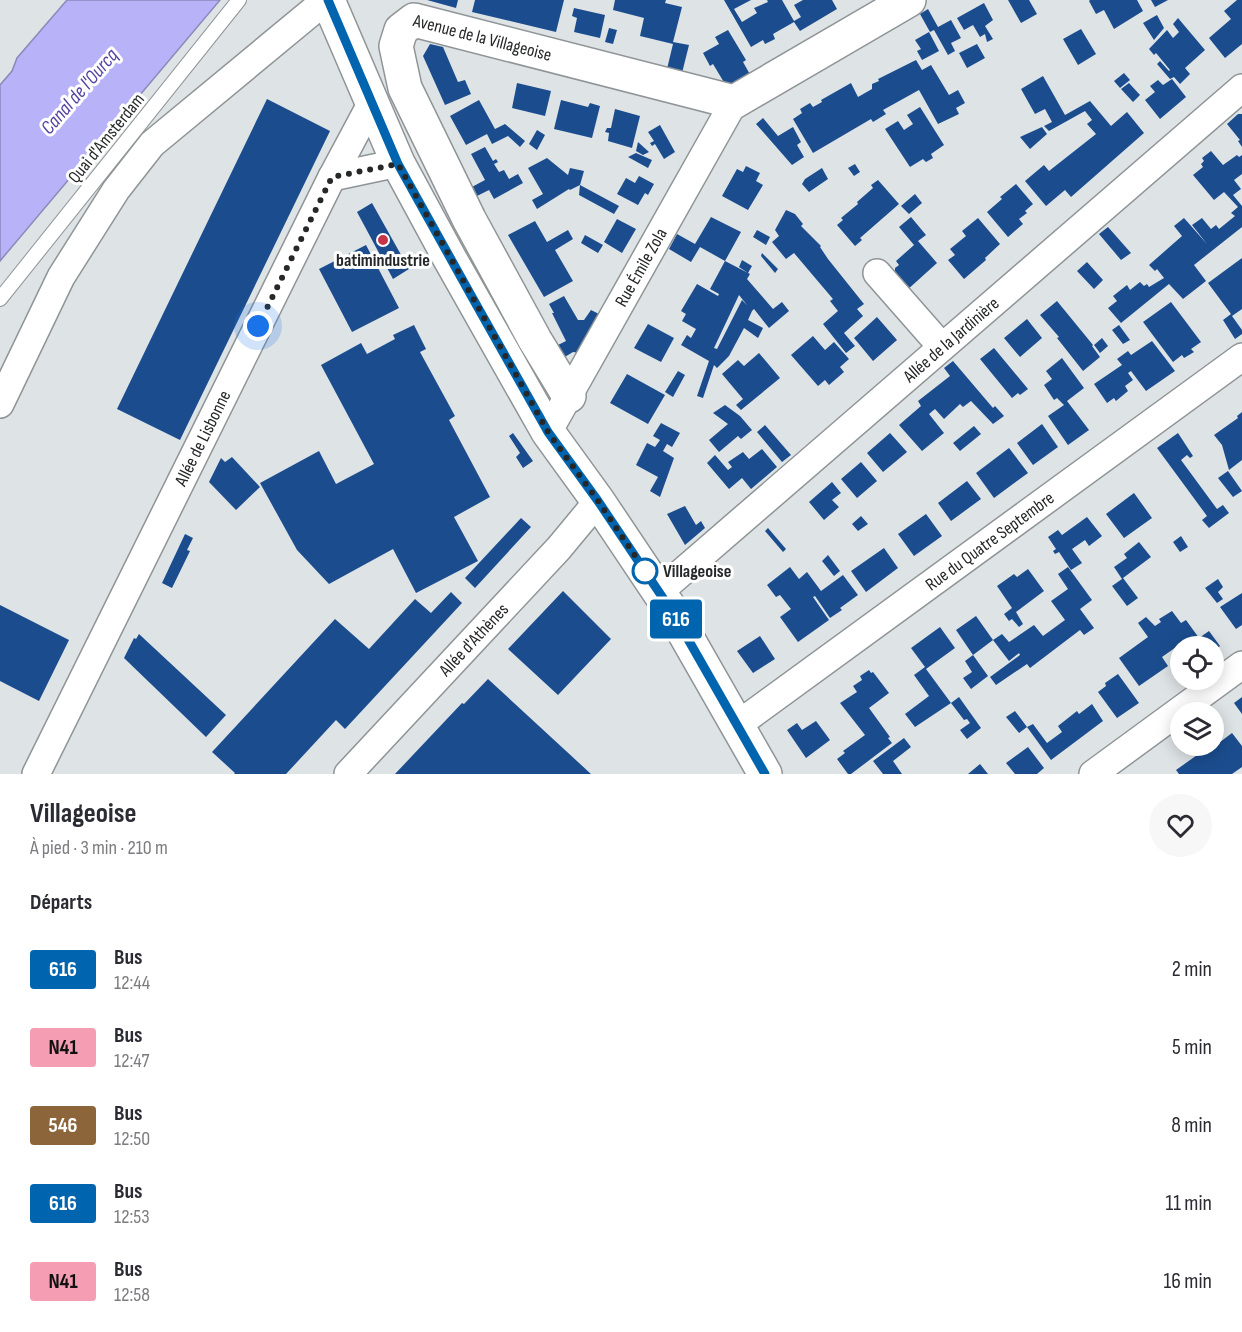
<!DOCTYPE html>
<html lang="fr">
<meta charset="utf-8">
<style>
:root{--surface:#fff;--page:#f7f7f7;--text:#2b2b33;--muted:#7c7c81}
body{margin:0;font-family:"Sofia Sans Condensed",sans-serif;background:var(--page);color:var(--text);height:100vh;display:flex;flex-direction:column;font-size:22px;white-space:nowrap}
*{box-sizing:border-box;margin:0}
p{font-size:20px;color:var(--muted)}
.icon{flex:none;width:33px;height:33px;fill:none;stroke:currentColor;stroke-width:2;stroke-linecap:round;stroke-linejoin:round}
.map{position:relative;height:774px;overflow:hidden}
.side{display:flex;flex-direction:column;background:var(--surface);flex:1}
.side>*{flex:none}
.badge{padding:0 12px;border-radius:4px;font-size:21px;line-height:39px}
.controls{position:absolute;left:1170px;top:636px;display:grid;gap:12px}
.controls a{display:grid;place-items:center;width:54px;height:54px;border-radius:50%;background:var(--surface);box-shadow:0 3px 15px #0003;font-size:30px}
.you{position:absolute;width:30px;height:30px;margin:-15px;border:4px solid #fff;border-radius:50%;background:#1a73e8;box-shadow:0 0 0 9px #1a73e833}
.map>.badge{position:absolute;translate:-50% -50%;box-shadow:0 0 0 3px #fff}
h2{padding:0 30px;font-size:22px;line-height:54px}
.round{display:grid;place-items:center;flex:none;width:63px;height:63px;border-radius:32px;background:var(--page)}
.head{display:flex;align-items:center;justify-content:space-between;height:102px;padding:0 30px}
h1{font-size:28px;font-weight:700;line-height:45px}
ul{padding:0;list-style:none}
li{display:flex;align-items:center;gap:18px;height:78px;padding:0 30px}
li div{flex:1}
li b{display:block;font-size:22px}
li em{font-style:normal}
li .badge{min-width:66px;font-weight:700;text-align:center}
.map>svg:first-child{display:block}
</style>
<div class="map">
<svg width="1242" height="774" viewBox="0 0 1242 774">
<rect width="100%" height="100%" fill="#dee3e6"/>
<path fill="#b8b3f8" stroke="#8c89ba" stroke-width="1.5" d="M67,0h153l-220,261v-176l12,-14 5,-13z"/>
<path fill="#1b4d8e" fill-rule="evenodd" d="M427,0h31l-2,8z
M475,0h89l-8,32 -84,-20z
M615,0h51l-1,3 17,4 -9,35 16,3 -8,32 -15,-4 7,-29 -33,-8 4,-18 -31,-8z
M724,0h27l-17,9 8,13 15,-9 -3,-5 14,-6 -1,-2h15l12,21 7,-4 -7,-12 9,-5h29l5,9 -37,22 -6,-9 -21,12 2,5 -10,5 -2,-4 -12,7z
M1008,0h21l8,14 -16,9z
M1090,0h47l6,11 -29,18 -10,-19 -8,4 -7,-13z
M1151,0h17l-13,7z
M1237,0h5v44l-17,14 -16,-20 22,-19 -7,-8z
M984,3l9,17 -8,6 8,13 -6,3 -2,-8 -5,3 -7,-12 -9,5 -7,-12z
M574,8l31,7 -5,23 -26,-6 3,-14 -5,-2z
M928,9l10,18 13,-7 10,18 -10,5 4,8 -7,4 -14,-25 -4,2 -10,-18z
M1157,15l7,13 -10,12 -11,-17z
M1178,18l27,32 -20,18 5,6 -10,10 -6,-7 -4,2 -13,-15 3,-3 9,10 1,-1 -14,-17 -2,2 -5,-6 18,-19 6,8 6,-6 -6,-8z
M609,28l8,2 -4,14 -8,-2z
M1081,29l15,25 -18,11 -15,-26z
M728,30l18,30 -3,2 9,16 -21,8 -6,-2 -12,-20 -3,2 -7,-13 16,-9 -4,-7z
M929,32l10,19 -17,9 -5,-9 4,-2 -6,-9z
M430,44l13,3 15,35 7,-2 6,14 -26,11 -22,-49z
M977,44l8,14 -18,10 -8,-15z
M916,60l6,10 9,-5 18,30 9,-5 7,13 -9,5 3,6 -21,10 -19,-34 -36,20 3,4 -13,8 -2,-3 -58,34 -20,-34 9,-6 -2,-4 10,-6 3,4 9,-5 -1,-2 30,-17 7,14 14,-8v-5l7,-3 -1,-2z
M1124,73l6,7 -10,8 -6,-7z
M1043,76l22,39 25,-14 21,25 16,-14 17,21 -73,64 -6,-7 -19,16 -21,-25 19,-16 5,6 47,-37 -9,-10 5,-4 -7,-9 -36,20 -5,-5 8,-4 -7,-13 -10,5 -14,-25z
M1172,79l14,18 -26,22 -15,-19 10,-8 -5,-6 8,-6 5,5z
M517,83l34,8 -6,25 -33,-8z
M1129,83l11,12 -7,7 -12,-13z
M267,99l63,32 -150,309 -63,-31z
M479,100l16,29 10,-5 20,17 -5,6 -12,-11 -16,8 -5,-10 -21,11 -16,-29z
M561,100l27,7 2,-4 10,3 -8,32 -38,-9z
M920,107l24,38 -13,9 2,4 -7,4 -3,-3 -13,8 -25,-38 13,-8 6,9 9,-6 -6,-9z
M615,109l25,7 -8,32 -24,-7 1,-8 -4,-1 2,-4h4z
M1238,114h4v33l-4,-6 2,-1 -13,-16z
M763,118l15,18 15,-9 8,15 -4,3 7,12 -12,8 -36,-41z
M660,125l15,27 -11,7 -9,-15 -3,2 -2,-3 4,-2 -6,-9z
M1042,127l5,7 -17,15 -10,-12z
M537,130l8,5 -8,15 -8,-6z
M638,142l11,10 -6,3 -7,-4z
M485,147l8,14 3,-2 2,3 -4,2 5,8 5,-2 5,9 9,-5 5,9 -29,16 -5,-9 -14,7 -5,-9 15,-8 -14,-26z
M1211,151l12,14 14,-10 2,2 3,-2v19l-8,6 7,9 -8,6 9,11v21l-48,38 12,16 -23,18 -14,-15 -48,39 -13,-15 9,-7 -4,-5 14,-11 3,5 10,-8 4,4 3,-2 2,3 15,-9 -7,-9 -2,2 -6,-6 33,-29 -8,-10 10,-8 23,26 -15,-19 10,-7 9,11 5,-4 3,4 16,-13 -4,-3 7,-6 -14,-15 -10,8 -21,-25 10,-8 -2,-3 3,-3 -2,-3z
M636,153l16,7 -4,8 -20,-11z
M547,158l21,17 2,-7 14,3 -4,14 -10,5 -1,-1 -32,20 -5,-9 11,-6 -15,-26z
M855,164l5,8 -6,4 -6,-8z
M746,166l14,7 -4,8 7,4 -15,25 -26,-14 15,-27 6,3z
M822,168l6,11 -19,13 -7,-8 3,-5z
M639,176l15,8 -6,11 -3,-2 -7,12 -21,-11 9,-16 9,5z
M878,180l21,24 -39,34 2,2 -7,6 -18,-21 6,-5 -2,-2 17,-14 -1,-2 16,-14 -2,-3z
M1016,184l17,20 -8,7 2,2 -8,6 4,5 -15,13 -21,-25 15,-13 -2,-2z
M580,185l39,21 -5,8 -35,-19z
M915,194l7,9 -13,11 -8,-8z
M372,203l37,66 -16,10 -36,-67z
M786,210l9,4 8,10 -2,2 20,20 -1,1 8,12 36,45 -7,5 6,7 -19,17 11,13 -9,7 -23,-29 15,-13 -8,-10 3,-2 -39,-46 -8,6 -14,-17 7,-6 -4,-6z
M711,217l30,15 -16,29 -25,-14 -9,15 -22,-13 8,-15 18,10z
M911,217l15,18 -8,6 19,22 -31,28 -11,-13v-10l4,-3 -3,-4 18,-16 -15,-18z
M978,218l22,26 -15,14 1,2 -22,19 -16,-19 7,-5 -5,-6 16,-13 -4,-5z
M617,219l19,10 -14,24 -18,-11z
M535,221l12,21 21,-12 5,9 -18,11 18,31 -29,16 -36,-62z
M1108,227l23,26 -10,7 -22,-26z
M757,230l13,7 -4,8 -13,-8z
M585,235l18,10 -5,8 -17,-10z
M366,245l33,63 -47,24 -33,-63z
M762,253l16,16 -3,4 -14,-17z
M1242,258v51l-10,7 10,14v4l-7,5 -12,-19 8,-6 -23,-31z
M742,260l10,6 -4,7 -9,-6z
M725,261l25,13 -3,5 26,30 9,-7 7,9 -20,17 -15,-19 -2,2 -4,9 15,8 -5,10 -14,-10 -15,28 -12,12 -3,-3 -11,33 -6,-2 12,-35 -28,-16 6,-10 4,3 5,-9 -14,-8 4,-7 -5,-3 16,-27 21,12 1,-2 -9,-5zM739,295l8,10 -5,-5 -25,49 -3,-1z
M1087,262l16,18 -9,9 -17,-18z
M564,296l14,24h6l7,-10 10,5 -22,38 -6,-1 -10,6 -7,-12 10,-5 -14,-28h2l-5,-9z
M1057,301l36,44 -1,1 8,11 -17,14 -26,-33 2,-1 -19,-22z
M1171,302l30,40 -10,7 3,3 -10,6 -2,-3 -9,7 -30,-40z
M877,317l20,23 -24,21 -19,-23z
M1027,319l15,19 -22,19 -16,-19z
M648,324l26,14 -13,24 -27,-14z
M414,325l12,24 -6,3 35,64 -6,4 41,77 -36,20 24,44 -62,32 -23,-44 -64,35 -32,-34 -37,-67 59,-32 17,33 38,-20 -53,-99 40,-22 6,11 28,-15 -2,-4z
M1119,325l11,15 -7,4 -11,-14z
M813,336l12,14 9,-8 15,17 -9,8 4,5 -15,13 -4,-5 -7,6 -27,-31z
M1102,338l6,8 -8,7 -6,-8z
M1152,341l23,30 -29,20 -15,-20 -3,2 5,7 -8,6 3,5 -12,10 -2,-3 -7,5 -13,-19 28,-19 -5,-6 11,-8 3,4z
M994,348l34,41 -8,6 -2,-2 -6,5 -32,-39z
M759,353l21,25 -39,32 -5,-5 7,-6 -21,-25 16,-14 6,6z
M1062,358l22,30 -17,13 22,29 -21,15 -20,-29 16,-11 -7,-7 -3,2 -10,-15 8,-6 -6,-8z
M953,361l40,47 2,-2 9,10 -11,8 -22,-23 -8,6 -3,-3 -16,15 -9,-10 -6,5 15,19 -22,18 -23,-26 22,-19 -3,-5 32,-25 -6,-8z
M678,371l7,4 -12,22 -8,-5z
M627,374l38,21 -17,29 -38,-21z
M725,405l15,11 12,14 -11,9 -3,-3 -19,16 -10,-12 19,-16 -15,-11z
M1242,412v48l-13,10 -7,-25 -8,-10 24,-17 -1,-2z
M661,423l19,10 -8,14 -5,-3 -4,7 11,7 -14,39 -10,-6 8,-14 -22,-12 11,-22 8,4 5,-7 -7,-4z
M1042,424l16,23 -25,18 -16,-22z
M765,425l26,30 -9,7 -25,-30z
M974,426l7,8 -21,17 -7,-8z
M513,433l20,28 -10,7 -7,-11 4,-4 -11,-17z
M890,433l17,19 -24,20 -16,-19z
M1178,433l15,23 -3,2 -3,-3 -6,5 36,49 6,-4 6,8 -20,15 -7,-8 5,-4 -50,-68z
M1009,448l19,25 -34,25 -18,-25z
M762,449l15,18 -26,22 -9,-11 -13,11 -22,-26 8,-8 13,15 4,-3 -4,-5 15,-10 6,7z
M232,457l28,30 -24,23 -27,-28 12,-24 4,4z
M861,462l16,19 -20,17 -16,-19z
M1228,471l14,20 -9,6 -15,-19z
M967,481l14,18 -30,22 -13,-18z
M832,482l9,11 -9,7 7,7 -15,13 -15,-18z
M1134,493l18,25 -28,20 -18,-24z
M685,506l11,19 5,-4 4,7 -20,17 -18,-31z
M926,514l16,22 -28,20 -16,-22z
M861,516l7,8 -10,7 -6,-7z
M1087,517l15,19 -13,10 -4,-6 -13,9 10,14 -11,7 -12,-18 -4,2 -2,-3 3,-2 -8,-12 10,-7 4,5z
M521,518l10,9 -56,61 -10,-10z
M768,528l18,21 -3,3 -18,-21z
M185,534l8,4 -6,12 3,1 -18,37 -10,-5z
M1181,536l7,11 -8,5 -7,-10z
M1139,542l12,15 -28,21 15,20 -11,8 -15,-20 10,-7 -8,-12 13,-9 -3,-4z
M884,548l14,20 -32,24 -15,-21z
M828,555l12,16 -6,5 -12,-15z
M790,567l9,12 8,-7 14,19 22,-16 15,20 -18,13 2,2 -12,8 -15,-22 -2,1 16,23 -31,22 -18,-25 11,-8 -11,-14 -4,2 -9,-12z
M1068,567l24,33 -12,9 14,19 -10,7 -4,-5 -50,38 -3,-4 -31,21 -6,-8 30,-22 -1,-2 -10,8 -16,-21 -20,15 -17,-25 20,-14 17,24 9,-6 7,8 25,-17 9,11 22,-16 -14,-19 17,-12 -10,-15z
M1028,569l16,22 -28,21 7,12 -4,3 -7,-8 -3,2 -5,-7 8,-6 -15,-22 17,-12 3,3z
M1218,579l5,8 -5,5 5,7 -6,4 -12,-15z
M563,591l48,48 -53,56 -50,-46z
M451,592l11,11 -117,126 -9,-9 -50,54h-52l1,-1 -23,-21 123,-133 34,30 46,-50 16,14z
M1242,593v32l-6,4 -16,-22z
M0,605l69,35 -30,61 -39,-20z
M1172,611l9,12 5,-3 13,18 10,-7 11,15 -6,5v-5h-34l-1,-1 -17,12 6,9 -29,20 -20,-28 29,-21 -10,-14 8,-6 9,9 6,-4 -2,-3z
M940,627l15,21 -29,21 25,34 -36,24 -10,-13 24,-18 -15,-21 11,-8 -14,-19z
M139,634l87,81 -20,22 -82,-79 10,-20 2,1z
M760,636l15,23 -22,14 -16,-22z
M973,655l15,21 -17,13 -8,-11 9,-6 -7,-11z
M869,670l2,3 2,-1 16,21 -20,15 21,29 -2,1 4,5 -41,31h-3l-11,-15 8,-6 -2,-2 22,-16 -25,-32 17,-11 -4,-6 9,-6 -2,-4z
M1118,674l21,29 -22,15 -19,-26 8,-6 -1,-3z
M488,679l103,95h-196l67,-71 2,1z
M959,697l22,31 -14,11 -7,-9 10,-7 -3,-4 -3,1 -13,-17z
M1242,697v17l-8,-11z
M1092,704l11,17 -52,39 -24,-33 6,-3 14,19 15,-11 -4,-6 19,-15 2,3z
M1015,711l12,16 -8,6 -13,-16z
M816,721l14,19 -24,18 -19,-28 10,-7 5,7z
M1232,733l10,13v21l-10,7h-53l-3,-4 31,-22 1,3z
M904,738l7,9 -18,14 9,13h-19l-10,-13z
M1028,747l16,21 -7,6h-22l-9,-11z
M980,764l8,10h-20z"/>
<g fill="none" stroke-linecap="round" stroke-linejoin="round">
<defs>
<path id="service" d="M0,299l239,-299"/>
<g id="minor">
<path d="M332,177l66,-14"/>
<path d="M877,273l65,74"/>
<path d="M0,404l61,-127 55,-87 36,-46 174,-144"/>
<path id="s1" d="M548,432l186,-330"/>
<path id="s2" d="M659,592l583,-504"/>
<path id="s3" d="M736,726l506,-369"/>
<path id="s4" d="M36,774l296,-597 39,-73"/>
<path id="s5" d="M348,774l211,-226 39,-47"/>
<path d="M1093,774l149,-109"/>
</g>
<g id="tertiary">
<path d="M328,0l70,163 52,96 98,173 50,69 75,112 92,161"/>
<path id="s6" d="M569,396l-34,-56 -66,-121 -64,-131 -9,-42 5,-16 13,-10 320,82 175,-102"/>
</g>
</defs>
<use href="#service" stroke="#8f9496" stroke-width="16"/>
<use href="#minor" stroke="#8f9496" stroke-width="30"/>
<use href="#tertiary" stroke="#8f9496" stroke-width="36"/>
<use href="#service" stroke="#fff" stroke-width="14"/>
<use href="#minor" stroke="#fff" stroke-width="27"/>
<use href="#tertiary" stroke="#fff" stroke-width="33"/>
</g>
<g fill="none" stroke-linecap="round" stroke-linejoin="round">
<defs>
<path id="line" d="M328,0l70,164 74,133 76,135 50,69 75,112 92,161"/>
</defs>
<use href="#line" stroke="#fff" stroke-width="14"/>
<use href="#line" stroke="#0065ae" stroke-width="9"/>
<path stroke="#252728" stroke-width="6" stroke-dasharray="0 10.8" d="M258,326l74,-149 66,-13 150,268 50,69 50,74 -3,-4"/>
</g>
<circle fill="#c53547" stroke="#fff" stroke-width="2" cx="383" cy="240" r="6"/>
<circle fill="#fff" stroke="#0065ae" stroke-width="3" cx="645" cy="571" r="12"/>
<g text-anchor="middle" stroke-width="6" stroke-linejoin="round" paint-order="stroke">
<g font-size="18" fill="#252728" stroke="#fff">
<text dy="6" stroke="none"><textPath href="#s6" startOffset="496">Avenue de la Villageoise</textPath></text>
<text transform="translate(106 138) rotate(-51)" y="6">Quai d'Amsterdam</text>
<text dy="6" stroke="none"><textPath href="#s1" startOffset="189">Rue Émile Zola</textPath></text>
<text dy="6" stroke="none"><textPath href="#s2" startOffset="386">Allée de la Jardinière</textPath></text>
<text dy="6" stroke="none"><textPath href="#s4" startOffset="375">Allée de Lisbonne</textPath></text>
<text dy="6" stroke="none"><textPath href="#s3" startOffset="314">Rue du Quatre Septembre</textPath></text>
<text dy="6" stroke="none"><textPath href="#s5" startOffset="184">Allée d'Athènes</textPath></text>
</g>
<g font-size="18" font-weight="bold" fill="#252728" stroke="#fff">
<text x="383" y="266">batimindustrie</text>
</g>
<g font-size="18" font-weight="bold" fill="#252728" stroke="#fff" text-anchor="start">
<text x="663" y="577">Villageoise</text>
</g>
<g font-size="20" font-style="italic" fill="#5543a4" stroke="#fff">
<text transform="translate(79 91) rotate(-49)" y="7">Canal de l'Ourcq</text>
</g>
</g>
</svg>
<div class="controls">
<a><svg class="icon" aria-label="locate" viewBox="0 0 24 24"><circle cx="12" cy="12" r="6"/><path d="M12 2v4M12 18v4M2 12h4M18 12h4"/></svg></a>
<a><svg class="icon" aria-label="layers" viewBox="0 0 24 24"><path d="M12 4l9 5-9 5-9-5zM3 14l9 5 9-5"/></svg></a>
</div>
<div class="you" style="left:258px;top:326px"></div>
<b class="badge" style="left:676px;top:619px;background:#0065ae;color:#fff">616</b>
</div>
<section class="side">
<div class="head"><div><h1>Villageoise</h1><p>À pied · 3 min · 210 m</p></div><a class="round"><svg class="icon" aria-label="heart" viewBox="0 0 24 24"><path d="M12 20l-8-8c-3-5 5-10 8-4 3-6 11-1 8 4z"/></svg></a></div>
<h2>Départs</h2>
<ul>
<li><span class="badge" style="background:#0065ae;color:#fff">616</span><div><b>Bus</b><p>12:44</p></div><em>2 min</em></li>
<li><span class="badge" style="background:#f59eb3;color:#111">N41</span><div><b>Bus</b><p>12:47</p></div><em>5 min</em></li>
<li><span class="badge" style="background:#8d653a;color:#fff">546</span><div><b>Bus</b><p>12:50</p></div><em>8 min</em></li>
<li><span class="badge" style="background:#0065ae;color:#fff">616</span><div><b>Bus</b><p>12:53</p></div><em>11 min</em></li>
<li><span class="badge" style="background:#f59eb3;color:#111">N41</span><div><b>Bus</b><p>12:58</p></div><em>16 min</em></li>
</ul>
</section>
